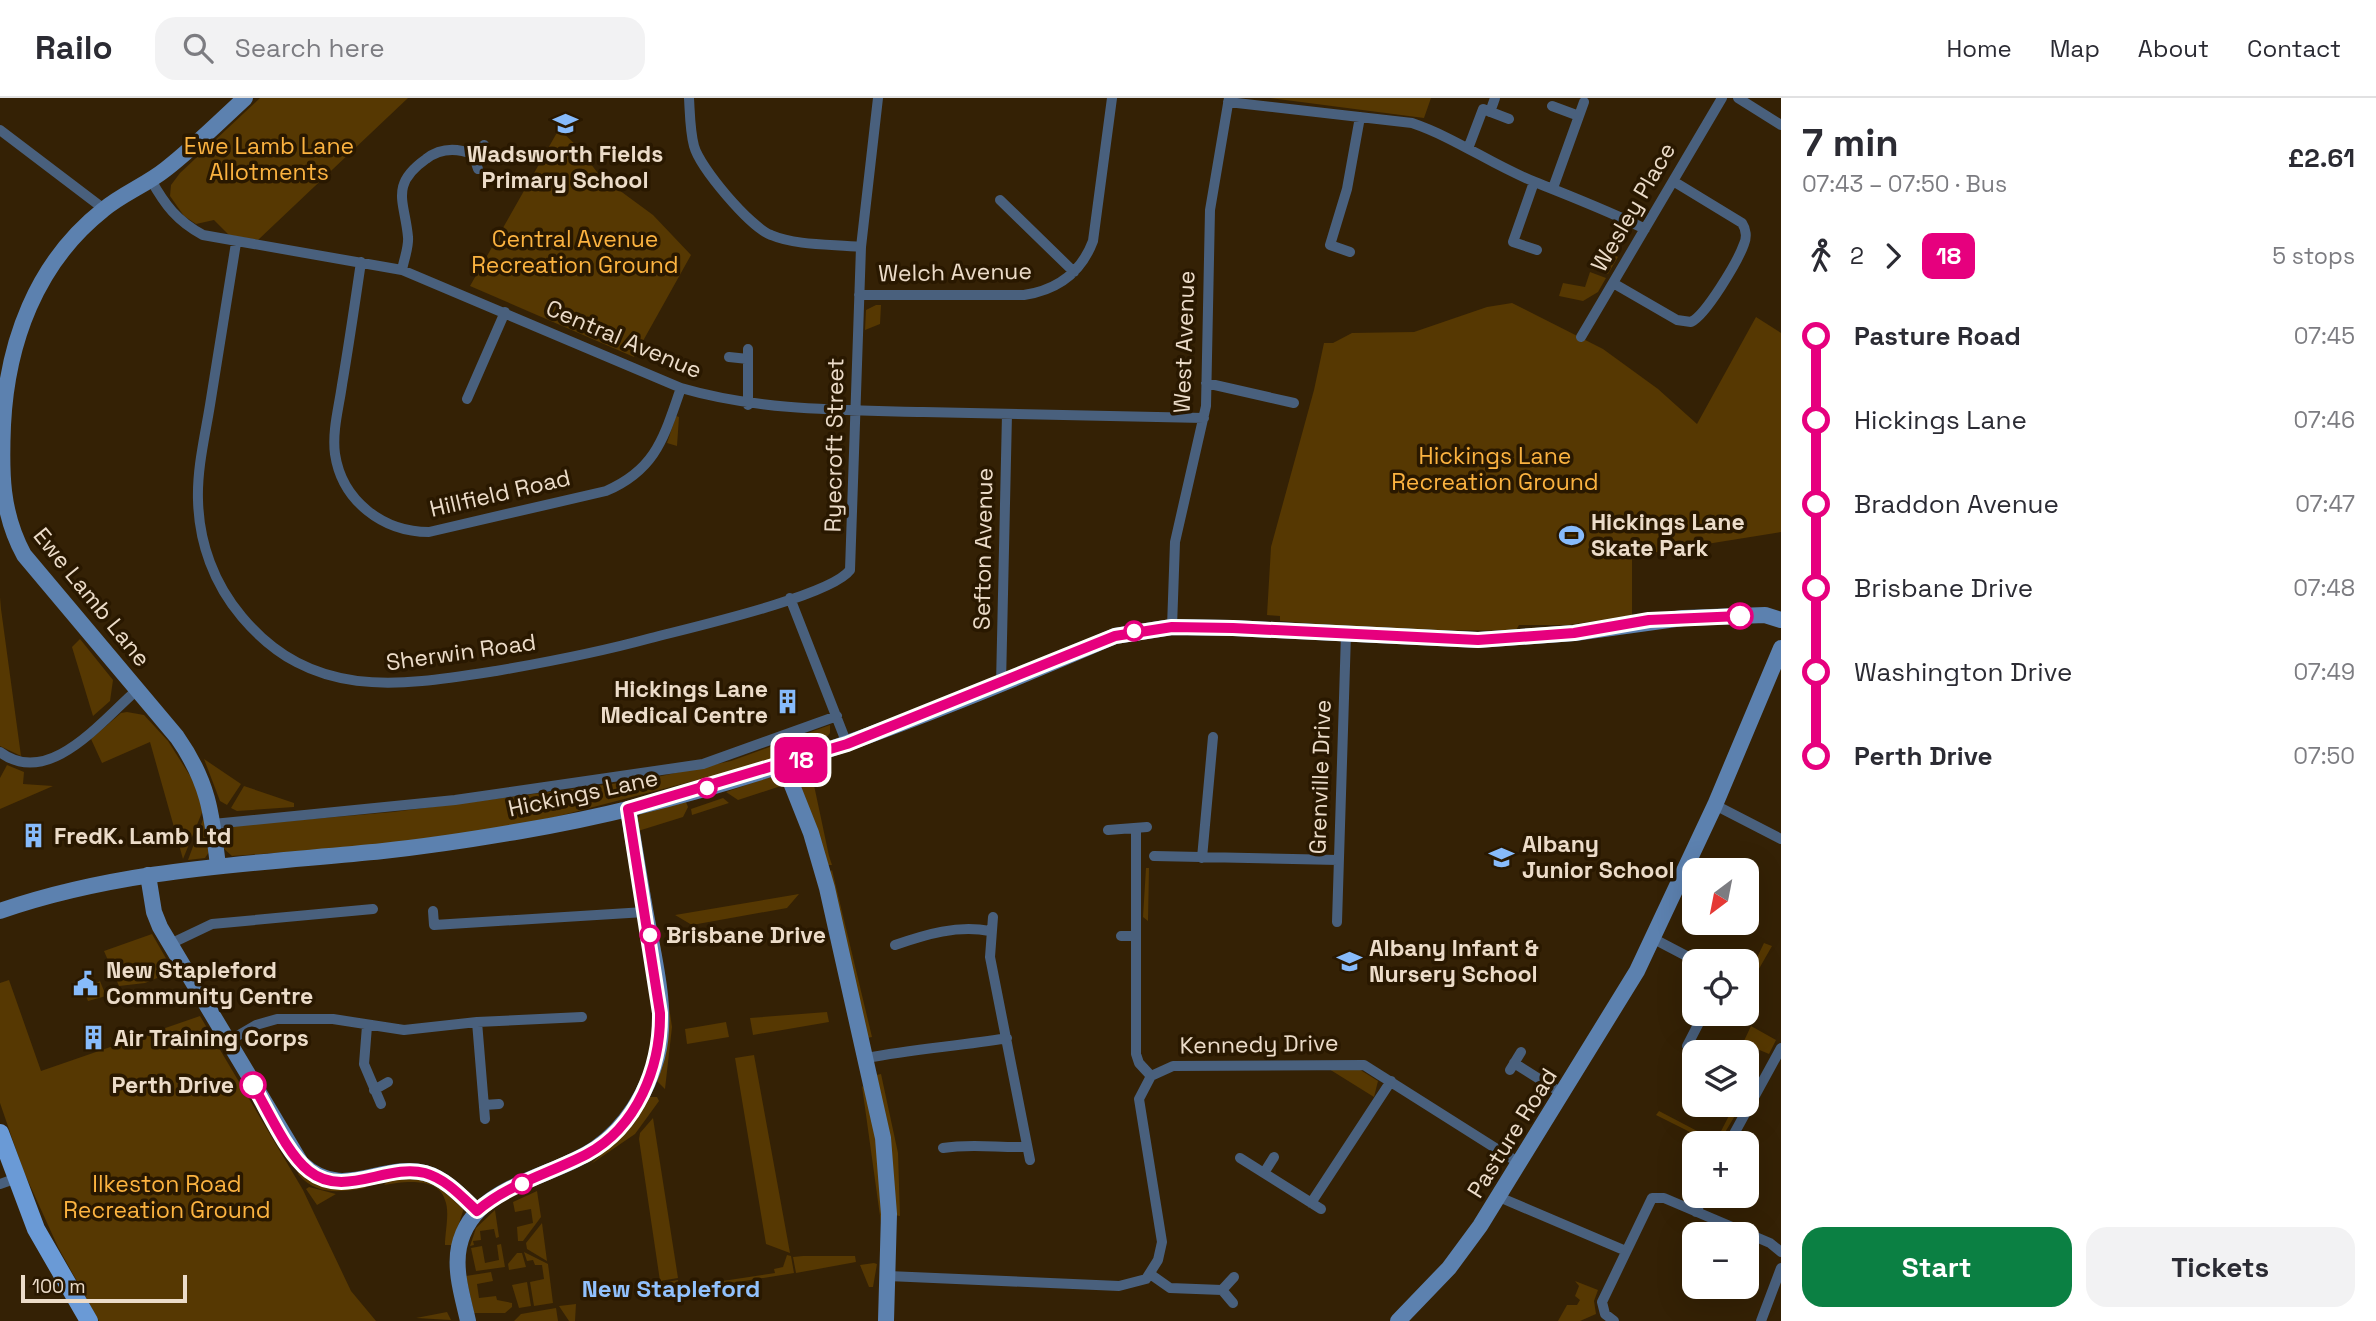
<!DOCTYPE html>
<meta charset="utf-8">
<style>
:root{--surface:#fff;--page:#f2f2f3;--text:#2b2b33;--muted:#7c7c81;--line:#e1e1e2;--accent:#0b8043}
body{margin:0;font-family:"Space Grotesk",sans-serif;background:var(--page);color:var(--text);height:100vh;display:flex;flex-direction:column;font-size:26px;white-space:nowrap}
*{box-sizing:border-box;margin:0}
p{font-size:23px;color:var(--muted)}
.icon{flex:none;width:38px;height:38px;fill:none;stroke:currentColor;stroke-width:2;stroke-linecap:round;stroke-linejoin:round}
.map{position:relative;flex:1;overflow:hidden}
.panel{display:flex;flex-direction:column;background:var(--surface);width:595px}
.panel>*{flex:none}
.badge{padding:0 14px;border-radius:10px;font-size:24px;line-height:46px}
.needle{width:46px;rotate:212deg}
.controls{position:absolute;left:1682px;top:760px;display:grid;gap:14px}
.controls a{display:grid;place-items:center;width:77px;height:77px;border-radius:14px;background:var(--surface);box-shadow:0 7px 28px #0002;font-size:35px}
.scale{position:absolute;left:21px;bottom:18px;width:166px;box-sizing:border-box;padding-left:7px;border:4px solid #ecdcc9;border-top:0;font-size:19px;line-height:24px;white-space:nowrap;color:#ecdcc9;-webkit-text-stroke:5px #291800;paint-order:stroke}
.map>.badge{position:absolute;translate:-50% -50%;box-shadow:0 0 0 4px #fff}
.legs{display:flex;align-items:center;gap:10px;height:77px;padding:0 21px;font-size:23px}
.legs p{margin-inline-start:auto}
.head{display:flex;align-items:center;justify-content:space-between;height:119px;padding:0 21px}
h1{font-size:38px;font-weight:800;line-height:52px}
.action{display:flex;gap:14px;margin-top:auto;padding:14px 21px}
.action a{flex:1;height:80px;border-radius:21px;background:var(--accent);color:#fff;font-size:28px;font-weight:800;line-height:80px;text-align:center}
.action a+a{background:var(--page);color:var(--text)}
ul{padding:0 21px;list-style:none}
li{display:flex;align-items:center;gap:24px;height:84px;font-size:26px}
li i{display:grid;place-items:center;width:10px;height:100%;margin:0 9px;background:currentColor}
li i::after{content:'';width:18px;height:18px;margin:-9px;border:5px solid;border-radius:50%;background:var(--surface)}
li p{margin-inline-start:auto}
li:first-child i{background:linear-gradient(#0000 50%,currentColor 0)}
li:last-child i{background:linear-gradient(currentColor 50%,#0000 0)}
header{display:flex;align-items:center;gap:42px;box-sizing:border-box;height:98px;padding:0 35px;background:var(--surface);border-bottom:2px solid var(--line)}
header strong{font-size:33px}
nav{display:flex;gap:38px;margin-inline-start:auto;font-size:24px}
.search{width:490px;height:63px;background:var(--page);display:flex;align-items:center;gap:18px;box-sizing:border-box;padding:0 24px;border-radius:21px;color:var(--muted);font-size:26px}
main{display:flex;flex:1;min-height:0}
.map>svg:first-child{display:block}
</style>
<header>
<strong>Railo</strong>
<div class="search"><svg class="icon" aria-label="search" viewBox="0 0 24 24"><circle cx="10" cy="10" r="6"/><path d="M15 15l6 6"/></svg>Search here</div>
<nav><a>Home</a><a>Map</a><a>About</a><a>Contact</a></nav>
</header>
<main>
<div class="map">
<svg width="1781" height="1223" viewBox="0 0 1781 1223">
<rect width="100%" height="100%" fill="#342105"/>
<path fill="#563802" d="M260,0h148l-150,142 -29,-5 -15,-15 -18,4 -12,-8 -14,-20 1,-11 9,-12z
M1270,0h161l-7,20z
M559,31l19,18 22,29 53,39 38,40 -57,102 -164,-71z
M1602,151l16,8 -10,17 -17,-5z
M1590,174l16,6 -8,14 -15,9 -24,-5 4,-13 22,4z
M1512,205l91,46 55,40 39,35 59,-107 25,16v199l-149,24v59l-63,10h-50l-3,5c-79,2 -157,-2 -236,-9v-5l-13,-1 4,-68 43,-157 10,-47h9l19,-10 62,-1 73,-25z
M876,207h5l-1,19 -15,6 1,-20z
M676,318l3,1 -2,29 -10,-3z
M0,499l1,12 20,147 -21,-10z
M80,541l33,41 -3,21 -17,15 -21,-69z
M127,614l17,3 24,26 26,41 9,28 -20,49 -33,-117 -48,21 -11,-24 30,-26z
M830,627v8l-8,10 -47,17 -251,65 -156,21 -136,10 -10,-9 -1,-12 9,-9 163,-14 250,-32 88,-19z
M204,661l37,25 -14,21 -7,-4z
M7,667l17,7 -1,12 30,2 -53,23v-31z
M811,673l18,85 3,9h-5l-28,-81z
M770,679l9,2 5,6 -46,15 -12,-8z
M244,688l50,17v4l-57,4 -6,-3z
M723,700l6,5 -37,12 -1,-6z
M686,704l2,5 -5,10 -45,14 -2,-10 6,-9z
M205,716l4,38 -4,6 -17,2z
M1146,770h3l-1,53 -5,-4z
M832,772l40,167 -5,1 -38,-165z
M799,796l-12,14 -95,17 -17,-10z
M152,836l19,33 -2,6 -24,10 -26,3 -15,-35z
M1764,845l8,3 -20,35 -5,-3z
M660,846l12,83 -7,62 -9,-9v-133z
M9,882l32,91 159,-55 103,174 48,101 25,30h-277l-41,-74 -35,-77 -23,-67v-120z
M100,883l6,15 -18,5 -4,-10z
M827,914l2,10 -76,13 -3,-17z
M726,924l3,15 -42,7 -2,-15z
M1751,928l25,14 -7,14 -26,-11z
M754,957l36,198 -24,-9 -31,-186z
M1329,971h30l19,12 -4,16z
M881,976l17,79 2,63 -6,-1 -18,-140z
M862,988l8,7 14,117 -3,13z
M650,999h7l2,4 -24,33 -44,30 42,-39z
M1735,1006h7l-21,35 -3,-2z
M1659,1013l61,32h-8l-56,-28z
M653,1020l25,160 -18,3 -21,-142 1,-6z
M300,1073l64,15 2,2c-25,4 -50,8 -68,-14z
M407,1079l25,5 32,26 -12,37h-7c0,-13 5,-33 0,-45 -7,-24 -43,-18 -61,-15l6,-6z
M309,1089l27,7 -19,11 -11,-16z
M537,1093l4,26 -18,24h-5l-1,-14 16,-4 -2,-14 -16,3 -2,-10z
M495,1112l4,27 -3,1 -2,-9 -14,2 1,9 -8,1 1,4 -4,1 6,-18z
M542,1125l5,38 -20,-12 -1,-6z
M501,1146l4,23 -29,4 -5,-23 11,-2 3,17 14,-3 -2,-15z
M524,1154l24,12 5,39 -19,3 -4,-24 14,-3 -2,-14h-7l-2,-5 -6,1z
M517,1155h5l4,14 -17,3 -1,-6z
M787,1157l4,1 3,17 -111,18v-4l92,-14 -1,-4 9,-2z
M803,1158h52l1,6 -60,11 -3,-16z
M874,1165l3,1 -4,23h-4l-9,-22z
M491,1174l2,9 -16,3 2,14 17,-2 1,4 15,3v4l-7,6h-31l-8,-37z
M678,1182l2,12 -18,2 -2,-11z
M1575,1183l23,9 -4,11 2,13 -16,7h-22l9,-16h10l3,-5 -5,-4 4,-10z
M527,1184l4,24 -12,2 -7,-23z
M576,1206l-1,17h-6l-10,-15z
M556,1210l2,13h-44l7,-7z
M447,1214l4,8 -35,-2z"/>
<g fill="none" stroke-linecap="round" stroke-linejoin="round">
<path stroke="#49607d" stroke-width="10" d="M689,0c1,16 1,33 5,48 6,22 56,81 77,89 26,11 62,9 90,12
M1738,0l43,27
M1228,4l184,21c44,15 80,42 123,59 37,15 74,29 110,47
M1552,8l27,10
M1490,14l5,-14
M0,32l104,79
M1469,48l14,-37 26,10
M473,56l5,15
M151,82c14,25 26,41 52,55l199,35 279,118c79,23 160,22 242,24 93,2 187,4 281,6
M1534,84l-21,60 24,8
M1553,90l31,-86
M1000,102l74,72
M236,145c-9,54 -17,108 -26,162 -5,31 -13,63 -12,95 1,43 16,84 44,117 71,84 157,69 254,54 52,-9 104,-19 155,-33 38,-10 180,-42 199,-68l11,-323 17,-149
M1350,154l-20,-7 17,-56 13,-72
M361,164c-6,41 -12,82 -19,123 -3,22 -10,46 -7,69 7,47 48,78 94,78l177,-41c51,-22 58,-55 75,-103
M402,172c2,-11 7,-23 6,-33 -3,-35 -19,-52 18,-78 14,-11 31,-11 47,-5l11,-9
M1613,185l64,37 14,2c15,-7 47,-61 53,-78 3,-7 2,-15 -2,-21l-69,-42
M859,197h165c33,-5 57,-22 69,-54l19,-143
M1581,239l141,-239
M729,259l19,2
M1206,285l88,20
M467,301l38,-87
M748,307v-56
M790,500l57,146
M1172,529l3,-85 31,-136 4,-196 19,-112
M1001,586l6,-270
M0,654c49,37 102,-32 137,-62
M1715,707l66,34
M213,726l242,-24 248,-36 134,-48
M1108,732l39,-3
M1136,733v223l3,9 12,13
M1154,758l184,4
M1202,760l11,-121
M433,813l1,14 211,-13
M993,819l-3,40 40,203
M1337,824l9,-288
M1121,838h14
M1654,841l42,22
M170,846l42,-20 161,-15
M895,847c32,-11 62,-20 95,-14
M477,924l8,97
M367,928l-3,38 17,40
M227,944l29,-17 21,-6h56l71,11 73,-8 105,-5
M1687,948l17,-33
M867,960c46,-9 93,-12 140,-20
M1514,965l49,31
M1510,972l11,-18
M374,992l14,-8
M484,1007l15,-1
M1729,1045l52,-95
M943,1050c29,-5 55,0 84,-1
M1240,1060l81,51
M1264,1075l10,-16
M0,1086l17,-6
M1499,1099l127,54
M1311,1105l80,-122
M1696,1114l8,-17
M1150,1176l20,14 52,2
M888,1178l231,10 27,-7 12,-19 4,-18 -23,-143 12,-23 22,-10 191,-1 155,98
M1233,1205l-11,-13 12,-13
M1614,1223l-9,-7 -3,-12 50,-104h12l106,45 11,9
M1761,1223l20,-53"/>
<path stroke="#5c81af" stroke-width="16" d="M784,667l27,68 16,55 56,250 6,76 -3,107
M218,768c-6,-53 -10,-85 -41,-129l-153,-182c-23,-42 -23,-83 -21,-130 4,-82 33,-162 100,-215 19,-16 43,-25 63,-41 27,-21 53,-47 79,-71
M148,777l6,37 6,15 141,236c43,40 78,-1 124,10 21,6 36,23 52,38
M0,813c124,-43 254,-47 383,-60 46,-5 92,-12 138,-20 206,-35 402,-112 594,-195l57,-9 61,1 245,12 97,-7 108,-15 82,-3 16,5
M468,1223c-5,-23 -14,-50 -9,-74 13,-63 91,-67 137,-99 30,-21 51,-55 61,-91 12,-46 -4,-102 -12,-148 -6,-33 -11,-66 -17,-100
M1398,1223l51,-53 31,-42 157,-255 78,-166 66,-157"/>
<path stroke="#6a9ad6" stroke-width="18" d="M0,1035l36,96 53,92"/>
</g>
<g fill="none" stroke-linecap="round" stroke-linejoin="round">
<defs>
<path id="line-1" d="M253,987c15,25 34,69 56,86 35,28 78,-8 116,2 21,6 36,23 52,38 31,-27 74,-38 110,-57 50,-27 74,-87 73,-141l-32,-204 219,-65 268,-108 57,-9 61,1 245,12 96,-7 75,-13 91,-4"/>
</defs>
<use href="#line-1" stroke="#fff" stroke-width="16"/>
<use href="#line-1" stroke="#e6007e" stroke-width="10"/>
</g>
<defs>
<symbol id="school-bare" viewBox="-9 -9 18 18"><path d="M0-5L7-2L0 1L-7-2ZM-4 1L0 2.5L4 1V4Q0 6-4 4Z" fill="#87bbfb" stroke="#291800" stroke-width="2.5" paint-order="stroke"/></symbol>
<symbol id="stadium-bare" viewBox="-9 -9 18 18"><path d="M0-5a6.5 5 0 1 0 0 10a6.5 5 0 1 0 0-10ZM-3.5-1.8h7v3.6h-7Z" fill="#87bbfb" stroke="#291800" stroke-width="2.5" paint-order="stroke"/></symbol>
<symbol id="building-bare" viewBox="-9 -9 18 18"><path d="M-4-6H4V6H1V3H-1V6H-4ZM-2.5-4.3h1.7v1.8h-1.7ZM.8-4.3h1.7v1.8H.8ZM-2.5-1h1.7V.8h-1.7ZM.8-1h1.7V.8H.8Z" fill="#87bbfb" stroke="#291800" stroke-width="2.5" paint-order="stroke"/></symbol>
<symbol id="civic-bare" viewBox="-9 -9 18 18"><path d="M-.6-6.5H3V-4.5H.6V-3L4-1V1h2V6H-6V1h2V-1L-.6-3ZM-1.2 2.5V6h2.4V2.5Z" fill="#87bbfb" stroke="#291800" stroke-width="2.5" paint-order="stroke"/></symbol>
</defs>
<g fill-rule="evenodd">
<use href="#school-bare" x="548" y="8" width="35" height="35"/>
<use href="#stadium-bare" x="1554" y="420" width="35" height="35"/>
<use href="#building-bare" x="770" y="586" width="35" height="35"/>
<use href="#building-bare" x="16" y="720" width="35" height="35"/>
<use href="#school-bare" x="1484" y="742" width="35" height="35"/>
<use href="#school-bare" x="1332" y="846" width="35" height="35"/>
<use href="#civic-bare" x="68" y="868" width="35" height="35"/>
<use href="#building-bare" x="76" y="922" width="35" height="35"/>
</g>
<g fill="#fff" stroke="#e6007e" stroke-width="3.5">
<circle cx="1740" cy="518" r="12"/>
<circle cx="1134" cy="533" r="9"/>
<circle cx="707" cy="690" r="9"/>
<circle cx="650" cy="837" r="9"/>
<circle cx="253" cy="987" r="12"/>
<circle cx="522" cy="1086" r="9"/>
</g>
<g text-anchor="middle" stroke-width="7" stroke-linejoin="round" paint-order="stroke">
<g font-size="23" fill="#fcb340" stroke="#291800">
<text x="269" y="56">Ewe Lamb Lane<tspan x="269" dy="26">Allotments</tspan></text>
<text x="575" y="149">Central Avenue<tspan x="575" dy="26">Recreation Ground</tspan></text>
<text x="1495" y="366">Hickings Lane<tspan x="1495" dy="26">Recreation Ground</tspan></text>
<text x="167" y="1094">Ilkeston Road<tspan x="167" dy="26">Recreation Ground</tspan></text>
</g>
<g font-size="23" font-weight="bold" fill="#ecdcc9" stroke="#291800" text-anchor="start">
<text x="565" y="64" text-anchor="middle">Wadsworth Fields<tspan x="565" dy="26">Primary School</tspan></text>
<text x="1591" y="432">Hickings Lane<tspan x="1591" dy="26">Skate Park</tspan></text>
<text x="768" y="599" text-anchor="end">Hickings Lane<tspan x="768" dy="26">Medical Centre</tspan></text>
<text x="54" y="746">FredK. Lamb Ltd</text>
<text x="1522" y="754">Albany<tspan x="1522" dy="26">Junior School</tspan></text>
<text x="1369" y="858">Albany Infant &amp;<tspan x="1369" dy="26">Nursery School</tspan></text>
<text x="106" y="880">New Stapleford<tspan x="106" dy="26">Community Centre</tspan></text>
<text x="114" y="948">Air Training Corps</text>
</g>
<g font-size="23" fill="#ecdcc9" stroke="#291800">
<text transform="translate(1633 109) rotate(-60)" y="8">Wesley Place</text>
<text transform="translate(955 174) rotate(-1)" y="8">Welch Avenue</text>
<text transform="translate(624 241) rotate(23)" y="8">Central Avenue</text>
<text transform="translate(1184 244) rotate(-88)" y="8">West Avenue</text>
<text transform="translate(834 347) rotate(-89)" y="8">Ryecroft Street</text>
<text transform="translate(500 395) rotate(-13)" y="8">Hillfield Road</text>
<text transform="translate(983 451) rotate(-89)" y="8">Sefton Avenue</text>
<text transform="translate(92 499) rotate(51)" y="8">Ewe Lamb Lane</text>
<text transform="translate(461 554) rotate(-8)" y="8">Sherwin Road</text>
<text transform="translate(1320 679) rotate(-88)" y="8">Grenville Drive</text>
<text transform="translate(583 695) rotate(-12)" y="8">Hickings Lane</text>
<text transform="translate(1259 946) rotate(-1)" y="8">Kennedy Drive</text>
<text transform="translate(1512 1035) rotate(-58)" y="8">Pasture Road</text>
</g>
<g font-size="23" font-weight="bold" fill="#ecdcc9" stroke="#291800" text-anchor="start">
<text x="666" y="845">Brisbane Drive</text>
<text x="234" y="995" text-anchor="end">Perth Drive</text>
</g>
<g font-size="24" font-weight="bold" fill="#91c1fd" stroke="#291800">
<text x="671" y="1199">New Stapleford</text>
</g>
</g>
</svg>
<div class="controls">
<a><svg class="needle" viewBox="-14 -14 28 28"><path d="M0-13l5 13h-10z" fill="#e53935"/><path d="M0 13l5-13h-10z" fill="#7c7c81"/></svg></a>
<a><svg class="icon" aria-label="locate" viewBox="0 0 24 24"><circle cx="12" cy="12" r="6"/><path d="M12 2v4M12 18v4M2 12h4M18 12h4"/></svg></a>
<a><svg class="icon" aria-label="layers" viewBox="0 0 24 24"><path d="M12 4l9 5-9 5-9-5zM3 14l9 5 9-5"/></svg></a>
<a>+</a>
<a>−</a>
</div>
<div class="scale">100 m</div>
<b class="badge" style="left:801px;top:662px;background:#e6007e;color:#fff">18</b>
</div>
<section class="panel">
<div class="head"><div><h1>7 min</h1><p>07:43 – 07:50 · Bus</p></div><b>£2.61</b></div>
<div class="legs"><svg class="icon" aria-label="walk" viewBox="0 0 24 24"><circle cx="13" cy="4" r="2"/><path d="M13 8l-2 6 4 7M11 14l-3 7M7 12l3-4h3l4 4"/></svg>2<svg class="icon" aria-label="forward" viewBox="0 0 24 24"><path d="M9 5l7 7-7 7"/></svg><b class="badge" style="background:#e6007e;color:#fff">18</b><p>5 stops</p></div>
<ul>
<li><i style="color:#e6007e"></i><b>Pasture Road</b><p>07:45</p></li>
<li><i style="color:#e6007e"></i><span>Hickings Lane</span><p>07:46</p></li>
<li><i style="color:#e6007e"></i><span>Braddon Avenue</span><p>07:47</p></li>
<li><i style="color:#e6007e"></i><span>Brisbane Drive</span><p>07:48</p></li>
<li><i style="color:#e6007e"></i><span>Washington Drive</span><p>07:49</p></li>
<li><i style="color:#e6007e"></i><b>Perth Drive</b><p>07:50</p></li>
</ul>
<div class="action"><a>Start</a><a>Tickets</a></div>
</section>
</main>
